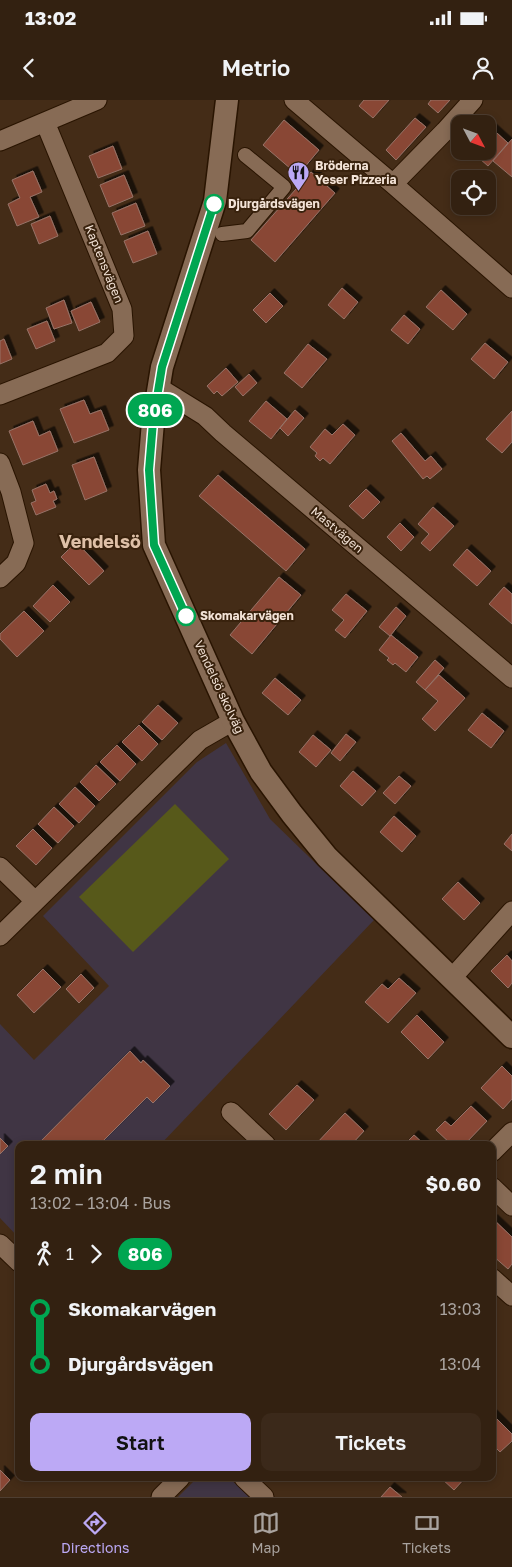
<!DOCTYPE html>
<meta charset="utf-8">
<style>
:root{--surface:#332111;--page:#3b291a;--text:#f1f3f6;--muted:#a9a39f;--line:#4e3e31;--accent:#bca9f5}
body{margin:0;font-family:"Golos Text",sans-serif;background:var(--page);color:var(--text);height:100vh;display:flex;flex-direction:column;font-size:19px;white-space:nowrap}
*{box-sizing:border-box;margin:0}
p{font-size:16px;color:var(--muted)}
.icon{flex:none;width:28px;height:28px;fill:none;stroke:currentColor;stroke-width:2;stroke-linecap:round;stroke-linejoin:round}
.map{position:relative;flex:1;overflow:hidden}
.drawer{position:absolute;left:15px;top:1041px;width:481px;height:340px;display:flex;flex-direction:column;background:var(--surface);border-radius:10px;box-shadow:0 2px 8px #0003,0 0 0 1px var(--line)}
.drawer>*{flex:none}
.badge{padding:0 10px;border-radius:16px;font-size:18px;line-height:32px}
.needle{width:32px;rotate:131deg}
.controls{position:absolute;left:451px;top:15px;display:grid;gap:10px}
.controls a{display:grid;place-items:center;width:45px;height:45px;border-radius:10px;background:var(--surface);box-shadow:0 2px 8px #0003,0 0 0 1px var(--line);font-size:25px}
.map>.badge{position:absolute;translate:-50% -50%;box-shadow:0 0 0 2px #fff}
.legs{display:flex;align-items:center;gap:8px;height:55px;padding:0 15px;font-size:16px}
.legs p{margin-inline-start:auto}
.overview{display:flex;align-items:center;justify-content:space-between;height:85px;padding:0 15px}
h1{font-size:28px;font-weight:600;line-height:38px}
.action{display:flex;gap:10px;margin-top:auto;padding:10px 15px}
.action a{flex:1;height:58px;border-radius:10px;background:var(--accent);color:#111;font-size:20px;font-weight:600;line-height:58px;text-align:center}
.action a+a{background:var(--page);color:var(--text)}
ul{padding:0 15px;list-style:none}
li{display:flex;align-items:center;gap:18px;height:55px;font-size:19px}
li i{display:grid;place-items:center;width:8px;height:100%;margin:0 6px;background:currentColor}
li i::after{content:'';width:12px;height:12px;margin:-6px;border:4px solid;border-radius:50%;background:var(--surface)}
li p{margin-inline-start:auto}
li:first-child i{background:linear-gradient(#0000 50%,currentColor 0)}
li:last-child i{background:linear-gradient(currentColor 50%,#0000 0)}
.status{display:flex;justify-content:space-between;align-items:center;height:35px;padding:0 25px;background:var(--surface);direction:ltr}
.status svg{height:14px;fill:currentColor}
header{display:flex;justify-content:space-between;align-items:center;height:65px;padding:0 15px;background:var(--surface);font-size:22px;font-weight:600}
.dock{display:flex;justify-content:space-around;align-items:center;height:70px;border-top:1px solid var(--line);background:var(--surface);font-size:14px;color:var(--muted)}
.dock a{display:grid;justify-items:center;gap:2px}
.dock .on{color:var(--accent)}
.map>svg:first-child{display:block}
</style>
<div class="status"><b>13:02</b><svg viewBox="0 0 49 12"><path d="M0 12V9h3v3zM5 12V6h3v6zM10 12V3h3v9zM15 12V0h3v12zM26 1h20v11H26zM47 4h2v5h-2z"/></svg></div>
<header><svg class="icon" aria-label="back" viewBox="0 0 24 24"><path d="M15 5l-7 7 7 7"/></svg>Metrio<svg class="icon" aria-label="person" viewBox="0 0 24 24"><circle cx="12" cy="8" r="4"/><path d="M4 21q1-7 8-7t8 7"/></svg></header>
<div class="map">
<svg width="512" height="1397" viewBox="0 0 512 1397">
<defs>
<filter id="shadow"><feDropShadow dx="4.5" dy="-4.5" stdDeviation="0" flood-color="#0009"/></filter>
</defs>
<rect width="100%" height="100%" fill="#442c17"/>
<path fill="#403544" d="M226,643l44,76 104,101 -214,225h-141v93l-19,-20v-194l34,36 75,-74 -66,-70 154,-154z
M197,1378h32l21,19h-72z"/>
<path fill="#57591a" d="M175,704l54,55 -96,93 -54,-55z"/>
<path fill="#894734" stroke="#977368" filter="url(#shadow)" d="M364,0h25l-16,18 -14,-12z
M431,0h19l-12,13 -10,-9z
M415,18l11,9 -30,33 -10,-10z
M284,20l35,30 -21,25 -35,-30z
M488,25l20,18 -20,23 -17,-15h17z
M512,39v38l-19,-16z
M113,46l9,23 -24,9 -9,-22z
M33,71l9,21 -12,5 9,20 -22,9 -9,-22 12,-6 -8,-18z
M311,72l24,21 -60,69 -24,-22z
M124,75l9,22 -24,10 -9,-22z
M136,103l9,23 -24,9 -9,-22z
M50,116l8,20 -19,8 -8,-20z
M148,131l9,23 -24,9 -9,-22z
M342,188l16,14 -14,17 -16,-14z
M441,190l26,24 -14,16 -27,-23z
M270,193l13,13 -17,17 -13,-13z
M64,200l8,23 -18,6 -8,-21z
M91,202l9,20 -21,9 -8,-20z
M404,215l16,14 -12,15 -17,-14z
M47,221l8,20 -19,8 -9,-20z
M4,239l8,20 -12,5v-23z
M485,243l23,19 -14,17 -23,-20z
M308,244l19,15 -25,29 -18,-15z
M226,268l12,14 -16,14 -5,-5 -3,3 -7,-8z
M249,274l8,9 -14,13 -8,-9z
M84,300l6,14 11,-4 8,20 -35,13 -14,-34z
M266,301l21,18 -16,20 -22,-18z
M295,310l9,8 -16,18 -8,-8z
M512,311v31l-10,11 -16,-14z
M33,321l6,15 11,-5 8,20 -35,14 -14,-34z
M343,324l12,11 -25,29 -7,-6 -3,3 -5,-5 2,-3 -7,-6 15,-18 7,6z
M401,333l24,28 6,-5 11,13 -12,10 -3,-3 -4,3 -31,-38z
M94,357l13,34 -22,9 -13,-35z
M218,375l87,74 -19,22 -87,-75z
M46,384l4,9 4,-2 3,8 -4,2 3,6 -20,8 -5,-12 5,-2 -4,-11z
M366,389l14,13 -17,17 -14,-13z
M433,407l21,19 -24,25 -9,-8 8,-9 -11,-10z
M400,423l14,14 -13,14 -14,-14z
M76,442l28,29 -15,14 -28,-28z
M467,449l24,22 -14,15 -24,-21z
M279,477l22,18 -49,59 -22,-19z
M53,485l17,17 -20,20 -17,-16z
M504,487l8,7v30l-23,-20z
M346,494l21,17 -22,27 -10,-8 9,-10 -12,-10z
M396,507l10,9 -16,20 -11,-9z
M24,511l20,20 -27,26 -17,-18v-5z
M391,535l27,22 -12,15 -11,-9 -2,2 -6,-5 2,-2 -10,-8z
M435,560l9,8 -19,22 -9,-8z
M439,575l26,23 -30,33 -13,-12 16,-18 -13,-11z
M275,578l26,22 -13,15 -26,-22z
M158,605l20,18 -16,17 -20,-18z
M482,613l22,18 -13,17 -23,-18z
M139,625l19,19 -16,17 -20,-19z
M346,634l10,8 -16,19 -9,-8z
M313,635l18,15 -15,17 -17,-15z
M117,645l19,19 -16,17 -20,-19z
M96,665l20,19 -17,17 -19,-19z
M353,671l23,20 -14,15 -22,-20z
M399,676l12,10 -16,18 -12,-11z
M75,687l20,19 -16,17 -20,-19z
M54,707l20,19 -16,17 -20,-19z
M394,716l22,20 -14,16 -22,-20z
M33,729l19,19 -16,17 -20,-19z
M512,734v17l-8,-7z
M458,782l22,21 -16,17 -22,-21z
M507,855l5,6v22l-4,5 -17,-17z
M43,869l18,18 -27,26 -17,-18z
M81,874l13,14 -15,15 -13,-14z
M399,878l17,15 -28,30 -23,-21 17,-18 6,5z
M417,915l27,27 -16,17 -27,-27z
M130,951l11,12 2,-3 27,26 -17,17 -6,-6 -48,48h-62z
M502,966l10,10v23l-9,10 -22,-21z
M297,985l17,15 -28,30 -17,-16z
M471,1006l16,15 -23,24 -3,-3 -3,3h-6l-16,-15 9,-9 6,5z
M345,1013l19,18 -13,14h-34l-1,-1z
M414,1035l11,10h-21z
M0,1038l8,8 -8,8z
M493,1119l19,18v27l-4,5 -16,-14z
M492,1314l20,20v7l-12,11 -8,-8z
M0,1370l10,10 -10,11z
M441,1378h24l-11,12z
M390,1387l12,10h-21z"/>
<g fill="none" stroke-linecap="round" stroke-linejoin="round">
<defs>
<path id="pedestrian" d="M222,134l25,-3 37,-44 -39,-32"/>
<path id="minor" d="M294,0l99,84 119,104
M0,41l97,-41
M393,84l52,-53 28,-31
M158,287l47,29 18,17 289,245
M0,295l107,-42 17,-17 -2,-27 -77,-187
M0,363l11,29 13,51 -8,20 -16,15
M0,767l35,34
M0,836l200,-196 33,-19
M452,878l60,-67
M231,1012l35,33
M492,1052l20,-20
M492,1087l20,19
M0,1144l19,18
M492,1178l20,18
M244,1378l20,19
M161,1397l19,-19"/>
<path id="tertiary" d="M227,0l-12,101 -53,166 -9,55 -4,48 5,75 79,176 28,51 31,42 35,43 185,180"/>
</defs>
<use href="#pedestrian" stroke="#291401" stroke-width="16"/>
<use href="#minor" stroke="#291401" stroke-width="21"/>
<use href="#tertiary" stroke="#291401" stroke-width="25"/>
<use href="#pedestrian" stroke="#876b55" stroke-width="14"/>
<use href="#minor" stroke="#876b55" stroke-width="19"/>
<use href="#tertiary" stroke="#876b55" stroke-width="22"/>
</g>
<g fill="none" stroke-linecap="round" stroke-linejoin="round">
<defs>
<path id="line-1" d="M186,516l-32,-71 -5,-75 4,-48 9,-55 52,-163"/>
</defs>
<use href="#line-1" stroke="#fff" stroke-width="11"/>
<use href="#line-1" stroke="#00a651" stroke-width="8"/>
</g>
<defs>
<symbol id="restaurant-pin" viewBox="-11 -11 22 30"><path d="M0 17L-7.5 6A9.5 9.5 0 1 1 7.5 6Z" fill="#bca9f5" stroke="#39220d"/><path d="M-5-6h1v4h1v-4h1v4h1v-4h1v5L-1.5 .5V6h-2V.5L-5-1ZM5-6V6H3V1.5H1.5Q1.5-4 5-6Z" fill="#111"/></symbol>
</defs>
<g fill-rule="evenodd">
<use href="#restaurant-pin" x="286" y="60" width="25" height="34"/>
</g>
<g fill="#fff" stroke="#00a651" stroke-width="2.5">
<circle cx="214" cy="104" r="9"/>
<circle cx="186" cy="516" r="9"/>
</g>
<g text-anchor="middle" stroke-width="4" stroke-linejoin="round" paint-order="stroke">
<g font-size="12" font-weight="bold" fill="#f3e3d7" stroke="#39220d" text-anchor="start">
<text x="315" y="70">Bröderna<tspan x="315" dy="14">Yeser Pizzeria</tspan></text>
</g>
<g font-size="12" font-weight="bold" fill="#f3e3d7" stroke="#39220d" text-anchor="start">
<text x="228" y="108">Djurgårdsvägen</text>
<text x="200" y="520">Skomakarvägen</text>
</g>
<g font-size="12" fill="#f3e3d7" stroke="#39220d">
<text transform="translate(104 164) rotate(68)" y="4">Kaptensvägen</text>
<text transform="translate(337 430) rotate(40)" y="4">Mastvägen</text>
<text transform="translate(219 587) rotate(65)" y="4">Vendelsö skolväg</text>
</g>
<g font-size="18" font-weight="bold" fill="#dec0a7" stroke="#39220d">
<text x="100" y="448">Vendelsö</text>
</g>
</g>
</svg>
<div class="controls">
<a><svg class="needle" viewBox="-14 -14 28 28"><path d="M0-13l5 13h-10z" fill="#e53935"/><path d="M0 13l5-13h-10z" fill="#a9a39f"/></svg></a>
<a><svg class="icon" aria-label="locate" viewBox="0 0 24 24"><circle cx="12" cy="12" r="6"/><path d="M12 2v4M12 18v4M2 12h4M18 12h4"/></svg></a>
</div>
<b class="badge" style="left:155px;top:310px;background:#00a651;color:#fff">806</b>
<section class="drawer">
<div class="overview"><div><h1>2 min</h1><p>13:02 – 13:04 · Bus</p></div><b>$0.60</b></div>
<div class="legs"><svg class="icon" aria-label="walk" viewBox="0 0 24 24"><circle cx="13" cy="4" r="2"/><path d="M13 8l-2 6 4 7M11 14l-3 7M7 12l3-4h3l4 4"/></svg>1<svg class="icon" aria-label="forward" viewBox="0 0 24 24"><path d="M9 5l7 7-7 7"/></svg><b class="badge" style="background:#00a651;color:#fff">806</b></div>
<ul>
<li><i style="color:#00a651"></i><b>Skomakarvägen</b><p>13:03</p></li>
<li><i style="color:#00a651"></i><b>Djurgårdsvägen</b><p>13:04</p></li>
</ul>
<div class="action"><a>Start</a><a>Tickets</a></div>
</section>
</div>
<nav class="dock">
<a class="on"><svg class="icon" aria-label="directions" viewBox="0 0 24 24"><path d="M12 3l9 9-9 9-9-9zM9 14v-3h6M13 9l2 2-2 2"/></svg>Directions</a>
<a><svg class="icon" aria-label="map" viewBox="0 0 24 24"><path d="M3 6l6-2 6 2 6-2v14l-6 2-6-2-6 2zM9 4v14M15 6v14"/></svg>Map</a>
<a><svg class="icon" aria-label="tickets" viewBox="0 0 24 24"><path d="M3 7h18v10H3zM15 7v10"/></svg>Tickets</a>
</nav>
